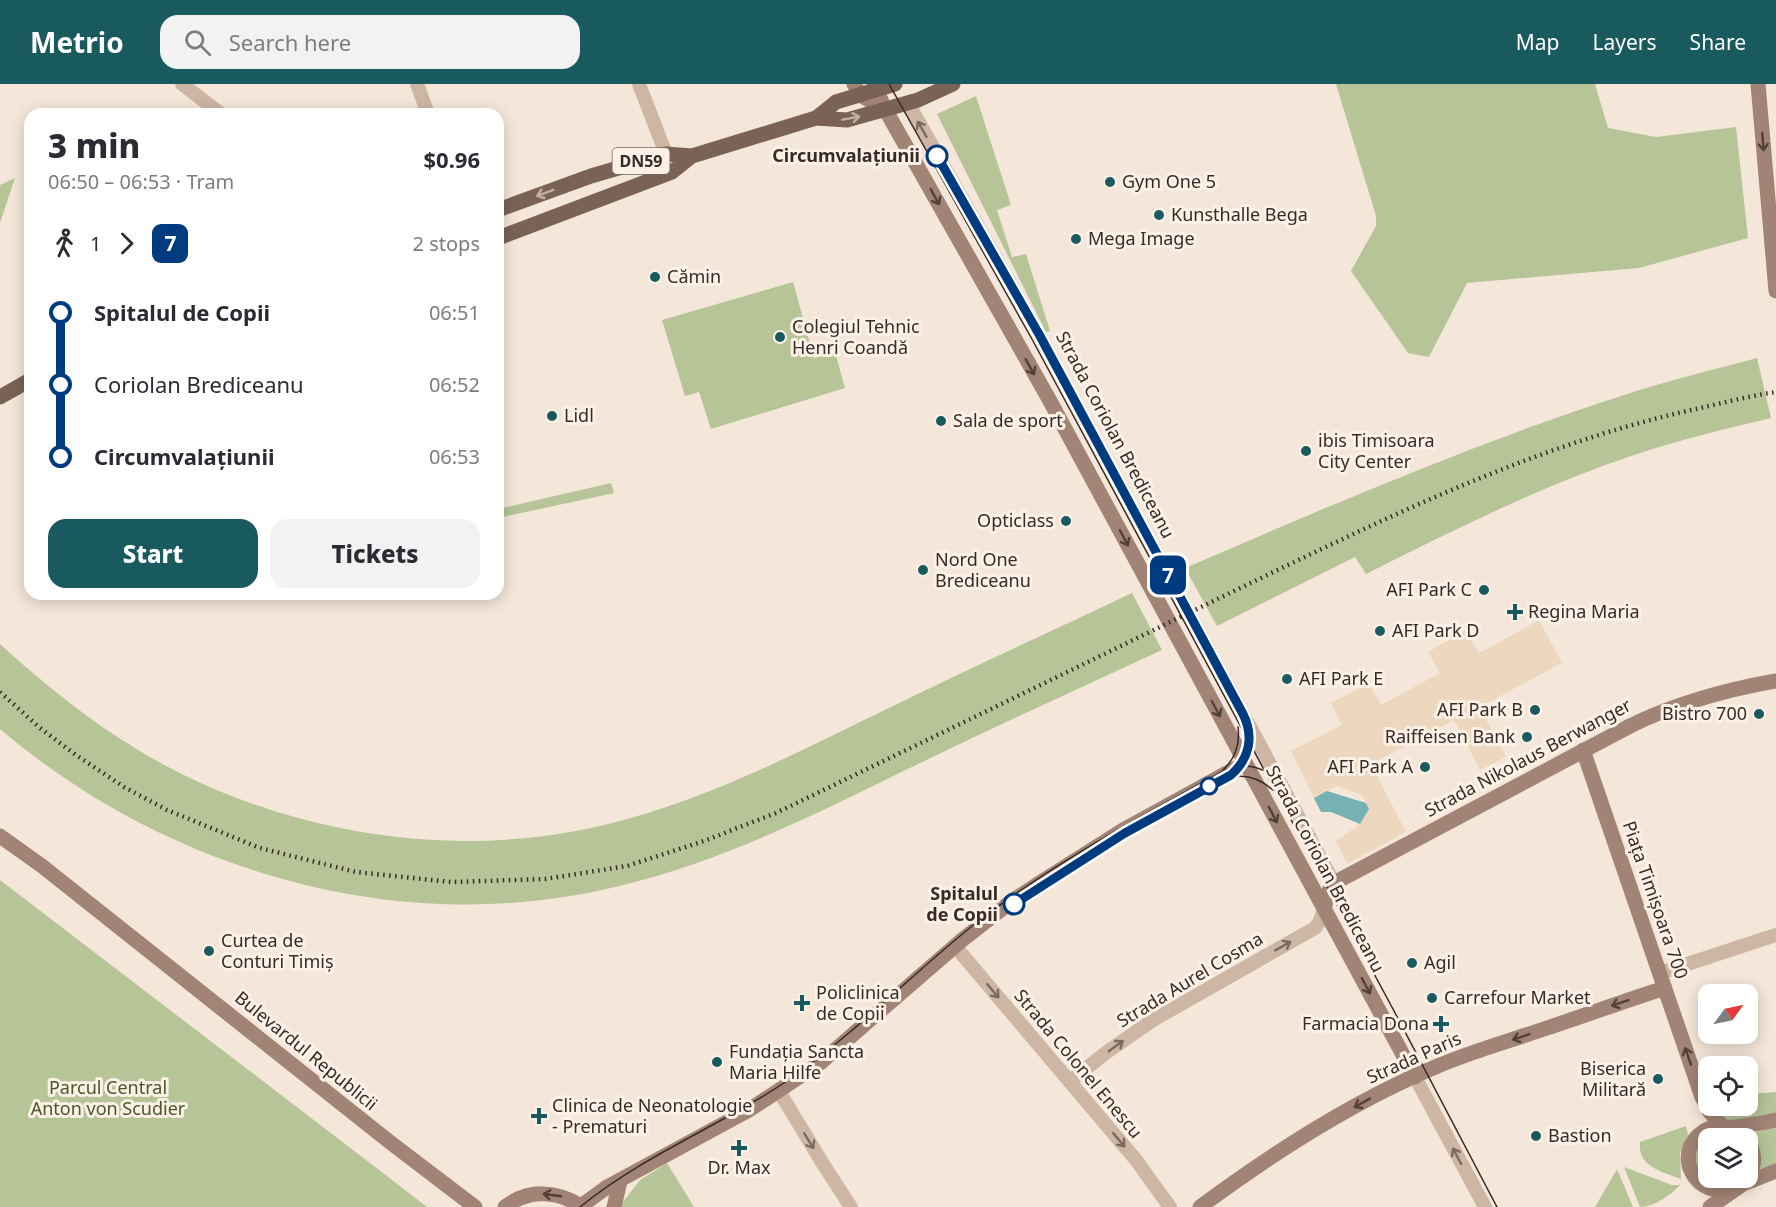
<!DOCTYPE html>
<meta charset="utf-8">
<style>
:root{--surface:#fff;--page:#f2f2f3;--text:#2b2b33;--muted:#7c7c81;--accent:#185a5d}
body{margin:0;font-family:"Noto Sans",sans-serif;background:var(--page);color:var(--text);height:100vh;display:flex;flex-direction:column;font-size:22px;white-space:nowrap}
*{box-sizing:border-box;margin:0}
p{font-size:20px;color:var(--muted)}
.icon{flex:none;width:33px;height:33px;fill:none;stroke:currentColor;stroke-width:2;stroke-linecap:round;stroke-linejoin:round}
.map{position:relative;flex:1;overflow:hidden}
.sheet{position:absolute;left:24px;top:24px;width:480px;height:492px;display:flex;flex-direction:column;background:var(--surface);border-radius:18px;box-shadow:0 3px 15px #0003}
.sheet>*{flex:none}
.badge{padding:0 12px;border-radius:9px;font-size:21px;line-height:39px}
.needle{width:39px;rotate:57deg}
.tools{position:absolute;left:1698px;top:900px;display:grid;gap:12px}
.tools a{display:grid;place-items:center;width:60px;height:60px;border-radius:12px;background:var(--surface);box-shadow:0 3px 15px #0003;font-size:30px}
.map>.badge{position:absolute;translate:-50% -50%;box-shadow:0 0 0 3px #fff}
.legs{display:flex;align-items:center;gap:9px;height:66px;padding:0 24px;font-size:20px}
.legs p{margin-inline-start:auto}
.overview{display:flex;align-items:center;justify-content:space-between;height:102px;padding:0 24px}
h1{font-size:33px;font-weight:800;line-height:45px}
.action{display:flex;gap:12px;margin-top:auto;padding:12px 24px}
.action a{flex:1;height:69px;border-radius:18px;background:var(--accent);color:#fff;font-size:24px;font-weight:800;line-height:69px;text-align:center}
.action a+a{background:var(--page);color:var(--text)}
ul{padding:0 24px;list-style:none}
li{display:flex;align-items:center;gap:21px;height:72px;font-size:22px}
li i{display:grid;place-items:center;width:9px;height:100%;margin:0 8px;background:currentColor}
li i::after{content:'';width:15px;height:15px;margin:-8px;border:4px solid;border-radius:50%;background:var(--surface)}
li p{margin-inline-start:auto}
li:first-child i{background:linear-gradient(#0000 50%,currentColor 0)}
li:last-child i{background:linear-gradient(currentColor 50%,#0000 0)}
header{display:flex;align-items:center;gap:36px;box-sizing:border-box;height:84px;padding:0 30px;background:var(--accent);color:#fff}
header strong{font-size:28px}
nav{display:flex;gap:33px;margin-inline-start:auto;font-size:21px}
.search{width:420px;height:54px;background:var(--page);display:flex;align-items:center;gap:15px;box-sizing:border-box;padding:0 21px;border-radius:18px;color:var(--muted);font-size:22px}
.map>svg:first-child{display:block}
</style>
<header>
<strong>Metrio</strong>
<div class="search"><svg class="icon" aria-label="search" viewBox="0 0 24 24"><circle cx="10" cy="10" r="6"/><path d="M15 15l6 6"/></svg>Search here</div>
<nav><a>Map</a><a>Layers</a><a>Share</a></nav>
</header>
<div class="map">
<svg width="1776" height="1123" viewBox="0 0 1776 1123">
<rect width="100%" height="100%" fill="#f4e7d9"/>
<path fill="#b6c498" d="M1336,0h259l13,44 48,9 80,-10 12,111 -109,30 -172,15 -38,74 -21,-4 -57,-82 25,-45v-10z
M976,12l35,109 -14,5 15,47 14,-3 24,77 -4,1 -109,-218z
M15,94l-15,45v-38z
M793,198l21,76 21,-6 10,36 -134,41 -12,-37 -14,4 -23,-76z
M1757,274l14,60c-46,11 -92,22 -137,37 -93,31 -180,75 -268,119l-11,-17 -138,69 -32,-58c144,-62 287,-124 436,-172 45,-15 91,-26 136,-38z
M611,399l3,10 -116,25v-9z
M1132,509l30,57c-82,38 -164,75 -246,115 -96,47 -192,96 -297,121 -216,54 -451,-14 -619,-157v-85c45,41 91,78 143,109 136,80 307,109 461,72 102,-24 194,-73 287,-118 79,-39 161,-76 241,-114z
M0,796l383,293 44,34h-427z
M1776,1008v21l-42,8 -9,-1 -10,-14h33v-12z
M1686,1042l2,8 -8,19 1,26c-18,-7 -44,-12 -41,-37z
M1776,1044v36l-17,5 -10,-36z
M1728,1049l10,5h-30v40h33c-24,22 -62,-14 -39,-36 4,-3 7,-7 12,-8 4,-1 9,-1 14,-1z
M667,1079l27,44h-75l21,-27z
M1624,1083l48,18h8c-9,10 -26,22 -40,22z
M1617,1085l16,38h-38z"/>
<path fill="#edd8bf" d="M1539,536l23,43 -82,44 26,50 -26,13 -26,-50 -83,44 35,68 -59,32 -11,-23 24,-17 9,-16 -7,-13 -25,-9 -23,12 -23,-47 51,-26 -11,-22 38,-20 12,22 59,-32 -12,-21 38,-22 13,23z"/>
<path fill="#76b2b3" d="M1327,707l39,12 3,6 -9,15 -29,-12h-10l-7,-14z"/>
<g fill="none" stroke-linecap="round" stroke-linejoin="round">
<path stroke="#cdb6a4" stroke-width="14" d="M182,0l39,30
M417,0l11,30
M639,0l27,70
M908,19l132,233 294,547
M955,862l181,214 34,47
M1660,889l116,-38
M1415,993l70,130
M1070,997l37,-29 46,-32 162,-92 5,-7 4,-12
M779,1007l44,73 28,43"/>
<path stroke="#a18475" stroke-width="15" d="M854,0l6,11 25,14
M874,0l11,25 165,292 365,676
M1758,0l18,207
M1583,666l119,347 7,14 13,15
M0,752l42,30 349,277 84,64
M1324,825l5,-18 5,-8 296,-157c47,-23 95,-36 146,-45
M1743,1100c12,-14 14,-29 5,-44
M1734,1105c-40,11 -63,-37 -30,-58 10,-6 20,-3 31,-4 14,-2 27,-4 41,-7
M581,1122l26,-19 142,-77 71,-47 142,-123 50,-39 29,-19 82,-52 122,-67
M505,1123c23,-18 53,-17 77,0
M614,1123l6,-26
M1200,1123c74,-55 155,-107 240,-142 33,-14 69,-24 104,-36 40,-13 80,-28 121,-41
M1710,1123l33,-23 33,-13"/>
<path stroke="#7b6256" stroke-width="15" d="M816,34l31,2 71,-20 35,-16
M498,126l93,-34 75,-22 26,2 124,-38 20,-16 59,-18
M498,154l174,-66 20,-16
M0,313l30,-17"/>
<path stroke="#382b26" stroke-width="1.5" d="M889,0l144,257 360,668 104,198
M1223,686c13,-12 17,-26 15,-43
M1221,697c19,-9 37,-4 52,9
M580,1123c66,-54 148,-84 217,-133 65,-47 121,-106 184,-155 76,-58 161,-103 244,-149 15,-6 30,-5 43,3"/>
<path stroke="#382b26" stroke-width="4.5" stroke-dasharray="1.5 4.5" stroke-linecap="butt" d="M0,608l40,36 36,27 48,32 43,23 93,38 96,24 95,10 94,-3 82,-13 77,-25 72,-28c153,-74 306,-148 458,-222 150,-72 298,-146 462,-182 26,-6 53,-13 80,-17"/>
</g>
<defs><path id="oneway-shaft" d="M-6 0H5M1.5-3L5.5 0L1.5 3" fill="none" stroke-width="1.6" stroke-linecap="round" stroke-linejoin="round" transform="scale(1.5)"/></defs>
<g stroke="#c1b1a5">
<use href="#oneway-shaft" transform="translate(851 34) rotate(-10)"/>
<use href="#oneway-shaft" transform="translate(545 109) rotate(160)"/>
</g>
<g stroke="#7b6a5f">
<use href="#oneway-shaft" transform="translate(922 45) rotate(-120)"/>
<use href="#oneway-shaft" transform="translate(1283 862) rotate(-29)"/>
<use href="#oneway-shaft" transform="translate(993 907) rotate(50)"/>
<use href="#oneway-shaft" transform="translate(1116 962) rotate(-36)"/>
<use href="#oneway-shaft" transform="translate(1119 1056) rotate(50)"/>
<use href="#oneway-shaft" transform="translate(809 1057) rotate(58)"/>
<use href="#oneway-shaft" transform="translate(1457 1072) rotate(-118)"/>
</g>
<g stroke="#52413a">
<use href="#oneway-shaft" transform="translate(1763 58) rotate(85)"/>
<use href="#oneway-shaft" transform="translate(935 113) rotate(61)"/>
<use href="#oneway-shaft" transform="translate(1030 283) rotate(61)"/>
<use href="#oneway-shaft" transform="translate(1124 454) rotate(62)"/>
<use href="#oneway-shaft" transform="translate(1216 625) rotate(62)"/>
<use href="#oneway-shaft" transform="translate(1273 731) rotate(62)"/>
<use href="#oneway-shaft" transform="translate(1366 902) rotate(62)"/>
<use href="#oneway-shaft" transform="translate(1620 919) rotate(161)"/>
<use href="#oneway-shaft" transform="translate(1521 953) rotate(161)"/>
<use href="#oneway-shaft" transform="translate(1688 972) rotate(-109)"/>
<use href="#oneway-shaft" transform="translate(1362 1019) rotate(151)"/>
<use href="#oneway-shaft" transform="translate(552 1111) rotate(-172)"/>
</g>
<g fill="none" stroke-linecap="round" stroke-linejoin="round">
<defs>
<path id="line-1" d="M937,72l103,180 203,378c11,22 7,44 -12,61l-106,58 -111,71"/>
</defs>
<use href="#line-1" stroke="#fff" stroke-width="14"/>
<use href="#line-1" stroke="#003b80" stroke-width="9"/>
</g>
<g fill="#fff" stroke="#003b80" stroke-width="3">
<circle cx="937" cy="72" r="10"/>
<circle cx="1209" cy="702" r="8"/>
<circle cx="1014" cy="820" r="10"/>
</g>
<g fill="#185a5d" stroke="#fbf1e6" stroke-width="2">
<circle cx="1110" cy="98" r="6"/>
<circle cx="1159" cy="131" r="6"/>
<circle cx="1076" cy="155" r="6"/>
<circle cx="655" cy="193" r="6"/>
<circle cx="780" cy="253" r="6"/>
<circle cx="552" cy="332" r="6"/>
<circle cx="941" cy="337" r="6"/>
<circle cx="1306" cy="367" r="6"/>
<circle cx="1066" cy="437" r="6"/>
<circle cx="923" cy="486" r="6"/>
<circle cx="1484" cy="506" r="6"/>
<path d="M1512 519h6v6h6v6h-6v6h-6v-6h-6v-6h6z"/>
<circle cx="1380" cy="547" r="6"/>
<circle cx="1287" cy="595" r="6"/>
<circle cx="1535" cy="626" r="6"/>
<circle cx="1759" cy="630" r="6"/>
<circle cx="1527" cy="653" r="6"/>
<circle cx="1425" cy="683" r="6"/>
<circle cx="209" cy="867" r="6"/>
<circle cx="1412" cy="879" r="6"/>
<circle cx="1432" cy="914" r="6"/>
<path d="M799 910h6v6h6v6h-6v6h-6v-6h-6v-6h6z"/>
<path d="M1438 931h6v6h6v6h-6v6h-6v-6h-6v-6h6z"/>
<circle cx="717" cy="978" r="6"/>
<circle cx="1658" cy="995" r="6"/>
<path d="M536 1023h6v6h6v6h-6v6h-6v-6h-6v-6h6z"/>
<circle cx="1536" cy="1052" r="6"/>
<path d="M736 1055h6v6h6v6h-6v6h-6v-6h-6v-6h6z"/>
</g>
<g text-anchor="middle" stroke-width="6" stroke-linejoin="round" paint-order="stroke">
<rect fill="#fbf1e6" stroke="#726660" stroke-width="1.5" x="612.5" y="64" width="57" height="26" rx="4.5"/>
<g font-size="16" font-weight="bold" fill="#382b26">
<text x="641" y="83">DN59</text>
</g>
<g font-size="18" font-weight="bold" fill="#382b26" stroke="#fbf1e6" text-anchor="end">
<text x="920" y="78">Circumvalațiunii</text>
<text x="998" y="816">Spitalul<tspan x="998" dy="21">de Copii</tspan></text>
</g>
<g font-size="18" fill="#382b26" stroke="#fbf1e6" text-anchor="start">
<text x="1122" y="104">Gym One 5</text>
<text x="1171" y="137">Kunsthalle Bega</text>
<text x="1088" y="161">Mega Image</text>
<text x="667" y="199">Cămin</text>
<text x="792" y="249">Colegiul Tehnic<tspan x="792" dy="21">Henri Coandă</tspan></text>
<text x="564" y="338">Lidl</text>
<text x="953" y="343">Sala de sport</text>
<text x="1318" y="363">ibis Timisoara<tspan x="1318" dy="21">City Center</tspan></text>
<text x="1054" y="443" text-anchor="end">Opticlass</text>
<text x="935" y="482">Nord One<tspan x="935" dy="21">Brediceanu</tspan></text>
<text x="1472" y="512" text-anchor="end">AFI Park C</text>
<text x="1528" y="534">Regina Maria</text>
<text x="1392" y="553">AFI Park D</text>
<text x="1299" y="601">AFI Park E</text>
<text x="1523" y="632" text-anchor="end">AFI Park B</text>
<text x="1747" y="636" text-anchor="end">Bistro 700</text>
<text x="1515" y="659" text-anchor="end">Raiffeisen Bank</text>
<text x="1413" y="689" text-anchor="end">AFI Park A</text>
<text x="221" y="863">Curtea de<tspan x="221" dy="21">Conturi Timiș</tspan></text>
<text x="1424" y="885">Agil</text>
<text x="816" y="915">Policlinica<tspan x="816" dy="21">de Copii</tspan></text>
<text x="1444" y="920">Carrefour Market</text>
<text x="1429" y="946" text-anchor="end">Farmacia Dona</text>
<text x="729" y="974">Fundația Sancta<tspan x="729" dy="21">Maria Hilfe</tspan></text>
<text x="1646" y="991" text-anchor="end">Biserica<tspan x="1646" dy="21">Militară</tspan></text>
<text x="552" y="1028">Clinica de Neonatologie<tspan x="552" dy="21">- Prematuri</tspan></text>
<text x="1548" y="1058">Bastion</text>
<text x="739" y="1090" text-anchor="middle">Dr. Max</text>
</g>
<g font-size="18" fill="#382b26" stroke="#fbf1e6">
<text transform="translate(1115 351) rotate(62)" y="6">Strada Coriolan Brediceanu</text>
<text transform="translate(1528 674) rotate(-28)" y="6">Strada Nikolaus Berwanger</text>
<text transform="translate(1325 785) rotate(62)" y="6">Strada Coriolan Brediceanu</text>
<text transform="translate(1655 816) rotate(71)" y="6">Piața Timișoara 700</text>
<text transform="translate(1190 896) rotate(-31)" y="6">Strada Aurel Cosma</text>
<text transform="translate(306 967) rotate(39)" y="6">Bulevardul Republicii</text>
<text transform="translate(1414 974) rotate(-24)" y="6">Strada Paris</text>
<text transform="translate(1078 980) rotate(50)" y="6">Strada Colonel Enescu</text>
</g>
<g font-size="18" fill="#485828" stroke="#fbf1e6">
<text x="108" y="1010">Parcul Central<tspan x="108" dy="21">Anton von Scudier</tspan></text>
</g>
</g>
</svg>
<div class="tools">
<a><svg class="needle" viewBox="-14 -14 28 28"><path d="M0-13l5 13h-10z" fill="#e53935"/><path d="M0 13l5-13h-10z" fill="#7c7c81"/></svg></a>
<a><svg class="icon" aria-label="locate" viewBox="0 0 24 24"><circle cx="12" cy="12" r="6"/><path d="M12 2v4M12 18v4M2 12h4M18 12h4"/></svg></a>
<a><svg class="icon" aria-label="layers" viewBox="0 0 24 24"><path d="M12 4l9 5-9 5-9-5zM3 14l9 5 9-5"/></svg></a>
</div>
<b class="badge" style="left:1168px;top:491px;background:#003b80;color:#fff">7</b>
<section class="sheet">
<div class="overview"><div><h1>3 min</h1><p>06:50 – 06:53 · Tram</p></div><b>$0.96</b></div>
<div class="legs"><svg class="icon" aria-label="walk" viewBox="0 0 24 24"><circle cx="13" cy="4" r="2"/><path d="M13 8l-2 6 4 7M11 14l-3 7M7 12l3-4h3l4 4"/></svg>1<svg class="icon" aria-label="forward" viewBox="0 0 24 24"><path d="M9 5l7 7-7 7"/></svg><b class="badge" style="background:#003b80;color:#fff">7</b><p>2 stops</p></div>
<ul>
<li><i style="color:#003b80"></i><b>Spitalul de Copii</b><p>06:51</p></li>
<li><i style="color:#003b80"></i><span>Coriolan Brediceanu</span><p>06:52</p></li>
<li><i style="color:#003b80"></i><b>Circumvalațiunii</b><p>06:53</p></li>
</ul>
<div class="action"><a>Start</a><a>Tickets</a></div>
</section>
</div>
